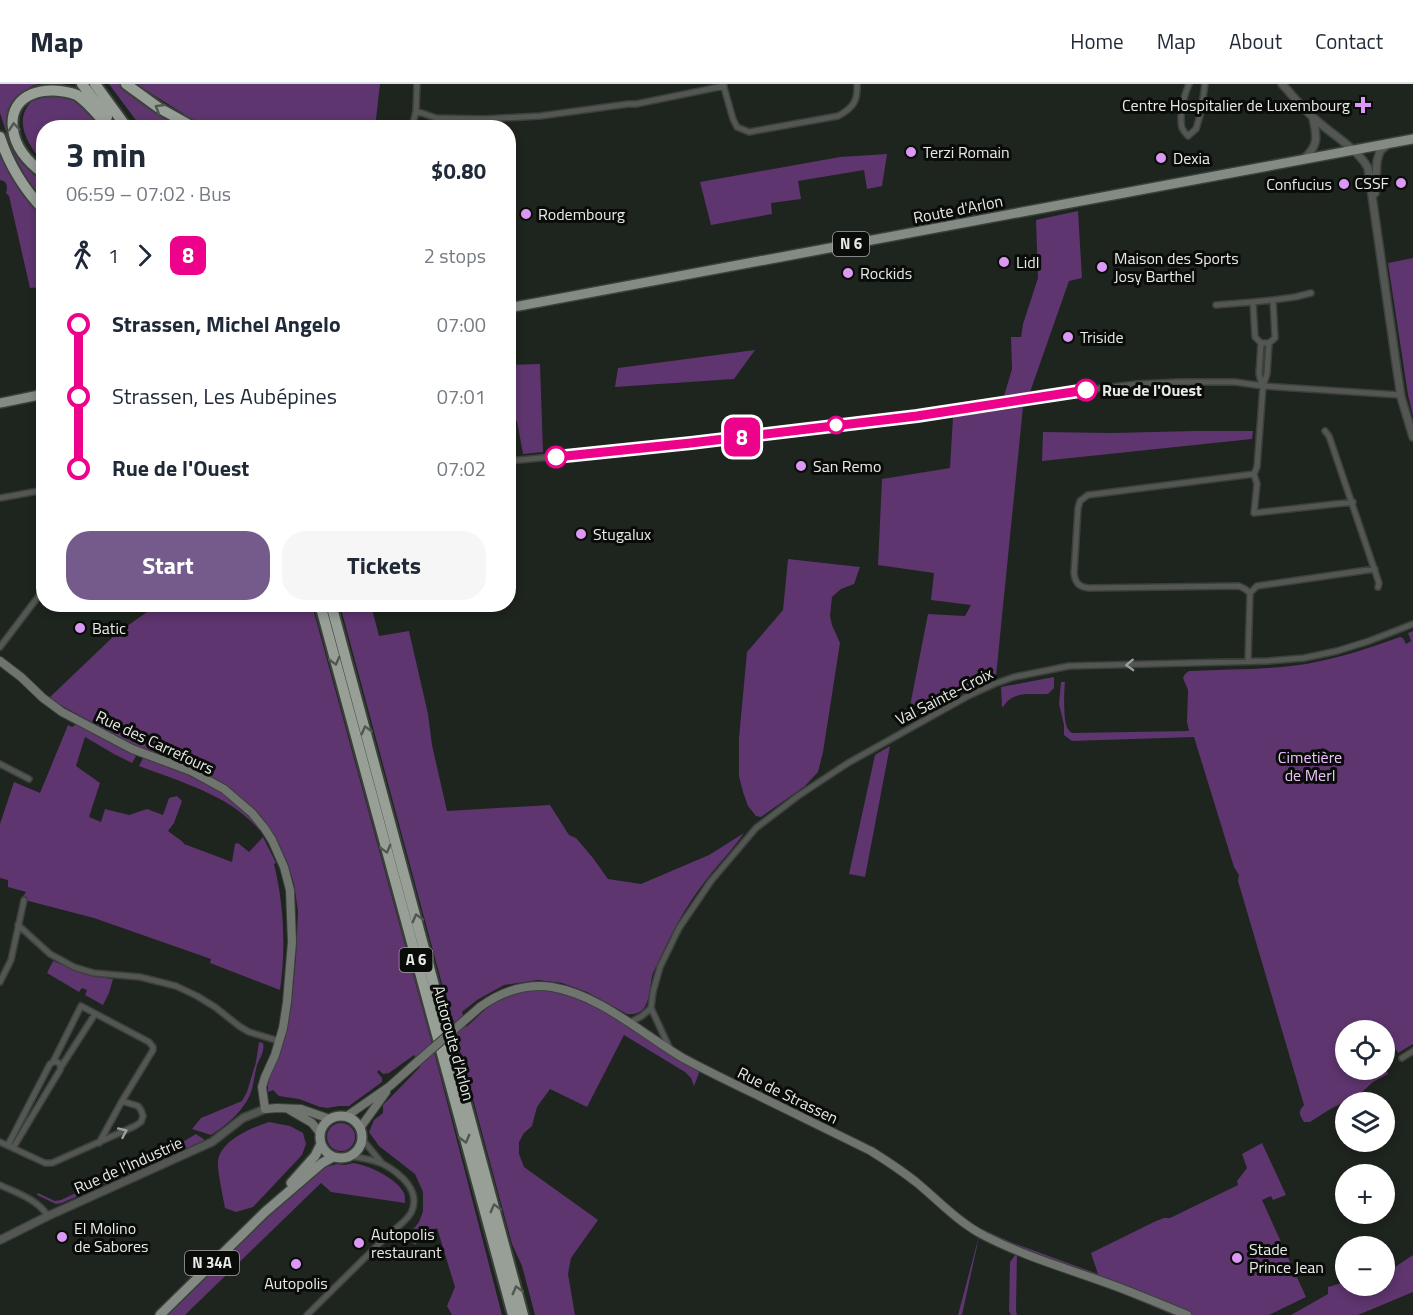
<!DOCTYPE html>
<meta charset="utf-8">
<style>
:root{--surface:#fff;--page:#f6f6f7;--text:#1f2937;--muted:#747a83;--line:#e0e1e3;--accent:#745b8c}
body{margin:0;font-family:"Titillium Web",sans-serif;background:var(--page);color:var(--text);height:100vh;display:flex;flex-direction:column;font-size:22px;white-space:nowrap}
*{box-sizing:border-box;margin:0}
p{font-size:20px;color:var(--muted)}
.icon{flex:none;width:33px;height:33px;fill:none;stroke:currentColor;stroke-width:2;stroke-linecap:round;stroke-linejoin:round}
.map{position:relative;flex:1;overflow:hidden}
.drawer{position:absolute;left:36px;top:36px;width:480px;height:492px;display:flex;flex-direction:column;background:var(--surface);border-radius:24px;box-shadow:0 3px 9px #0003}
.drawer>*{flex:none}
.badge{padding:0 12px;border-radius:9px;font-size:21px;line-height:39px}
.buttons{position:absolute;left:1335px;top:936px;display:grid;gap:12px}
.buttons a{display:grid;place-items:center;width:60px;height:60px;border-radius:50%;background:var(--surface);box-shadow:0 3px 9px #0003;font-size:30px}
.map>.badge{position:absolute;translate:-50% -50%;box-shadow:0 0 0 3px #fff}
.legs{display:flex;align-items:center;gap:9px;height:66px;padding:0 30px;font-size:20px}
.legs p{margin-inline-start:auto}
.summary{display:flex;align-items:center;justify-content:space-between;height:102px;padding:0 30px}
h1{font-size:33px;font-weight:700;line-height:45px}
.primary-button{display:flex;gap:12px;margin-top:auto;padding:12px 30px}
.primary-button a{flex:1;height:69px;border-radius:24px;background:var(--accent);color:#fff;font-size:24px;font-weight:700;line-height:69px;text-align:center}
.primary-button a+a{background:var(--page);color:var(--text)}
ul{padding:0 30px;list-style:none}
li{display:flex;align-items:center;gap:21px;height:72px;font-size:22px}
li i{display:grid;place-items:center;width:9px;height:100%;margin:0 8px;background:currentColor}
li i::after{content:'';width:15px;height:15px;margin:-8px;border:4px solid;border-radius:50%;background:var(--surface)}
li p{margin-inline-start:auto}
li:first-child i{background:linear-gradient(#0000 50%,currentColor 0)}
li:last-child i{background:linear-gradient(currentColor 50%,#0000 0)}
header{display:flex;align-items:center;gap:36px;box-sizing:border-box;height:84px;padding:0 30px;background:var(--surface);border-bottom:2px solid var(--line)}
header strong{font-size:28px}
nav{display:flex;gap:33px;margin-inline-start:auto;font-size:21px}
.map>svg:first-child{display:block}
</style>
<header>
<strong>Map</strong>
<nav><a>Home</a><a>Map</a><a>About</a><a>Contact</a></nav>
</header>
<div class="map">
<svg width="1413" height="1231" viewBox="0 0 1413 1231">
<rect width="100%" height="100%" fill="#1e241e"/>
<path fill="#5e356e" d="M0,0h38l-6,2 -14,11 -1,54 16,23 10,7v20l-14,-16 -16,-31 -13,-41z
M109,0h12l67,43h-47z
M136,0h244l-5,44 -170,-1 -22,-11 1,-2z
M48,9l22,2 17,16 12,16 -55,1 -1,35c-13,-16 -31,-41 -12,-61 4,-4 12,-7 17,-9z
M0,70l19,36 24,26v76v-5l-13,1 -21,-92 -3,-3c2,-7 1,-12 -6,-13z
M887,70l-5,32 -15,3 -3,-19 -66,11 3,18 -30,4 1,11 -61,11 -11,-43 140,-25z
M1078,127l4,67 -13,3 -39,111 -26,4 8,-27 -1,-32h10l2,-13 15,-46 -2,-58z
M1413,174v158l-5,-21 -20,-132z
M755,266l-21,29 -119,8 3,-19z
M540,280l3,88 -20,2 -6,-33h-8v-56z
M1023,323l-27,269 -38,17 -45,27 -4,-9 19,-97 37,2 6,-11 -40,-5 3,-27 -56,-8 4,-86 68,-11 3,-51z
M1195,347h58l-1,8 -210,22 1,-29 69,1z
M788,475l72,8 -6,17 -13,5 -9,8 -2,19 2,9 8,18 -17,109 -5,20 -13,14 -44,31 -5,-1 -8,-10 -5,-14 -4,-16v-38l8,-86 36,-42z
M162,520l150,1 119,435 71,275h-50l-5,-9 8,-19 -18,-59 -7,3 -15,14 -3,-3 -15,-1 14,-9 8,-10 4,-11v-19l-8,-18 -36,-28 -10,-14 5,-12 9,-7v-8l37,-38 -6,-12 -25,18 -6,1 -4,-4 -2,2 5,6v4l-33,24h-10l-12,2 -7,-1 -21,-8 -20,-3 -6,-6 -5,2v-7l1,-7 9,-22 13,-47 5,-53 2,-45 -4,-27 -6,-20 -10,-22 -23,-31 -27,-24 -42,-22 -47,-17 -86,-47 -4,-3 67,-64 38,-27z
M340,521h31l8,31 30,-5 19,83 4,31 15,66 103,-6 19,30 7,3 17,20 15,21 33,5 68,-29 35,-22c-12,18 -28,33 -41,51 -16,21 -29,44 -40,68 -3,7 -7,14 -10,21 -5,17 -1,44 -26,41l-40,-22 -25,-9 -24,-3 -34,5 -27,15 -15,12 4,15c10,-8 21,-21 32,-27 4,-2 9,-3 13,-5 49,-17 92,16 131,41 18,12 37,23 56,34l1,3 -5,13 -3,-8 -6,-6 -61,-37 -37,72 -37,-18 -13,18 -5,19 -8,7 -5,9v12l5,13 74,53 -27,38 -3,16 7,41h-40l-13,-49 -10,-22z
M1413,547v413l-15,9 -3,-5 -10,7 -1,-25h-38v40l39,-1 3,5 -15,8 -11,10 -35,19 -17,11h-6c-5,-8 -6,-10 0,-17l-66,-224 1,-6 -5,-8 -40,-130 -122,4 -8,-6v-10l-5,-21 2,-22h4c-1,8 -2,41 3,47 1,2 3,3 4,4l117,-2 -2,-9 1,-32 -5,-12 2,-4 4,-3c39,-2 78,-1 117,-7 33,-6 64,-16 94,-27l3,1 3,6 5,-3 -3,-8z
M1054,593v11l-6,6c-17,1 -35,-4 -45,13h-1l-1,-20z
M76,640l60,32 -4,7 -18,-9 -29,-17 -9,29 24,17 -11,34 12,5 4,-13 24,6 18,-6 16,6 6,-17 8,-2 5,5 -8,22 -6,8 15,11 1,2 48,18 3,-18 3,-1 11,9 14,-15 13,26 -2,1c10,40 12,85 6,126l-70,-27 1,-4 -117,-41 -73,-19 5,-7 -18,-5v-7l-8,-2v-54l14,-42 26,11 28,-68 4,2z
M890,662l-25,131 -16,-3 26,-119z
M143,674c46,16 86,30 117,71l-1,1c-27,-34 -81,-49 -120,-64z
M53,877l38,15 22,3 -4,14 -6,12 -18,-10 2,-5 -5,-2 -3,4 -32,-19z
M259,958l4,1c2,8 -3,15 -6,22 -2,8 -3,16 -5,24 -6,20 -24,35 -41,46l-19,-6 9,-11 41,-17 5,-9 9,-30z
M269,1038l21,4 13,7 3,11 -4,11 -49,52 -17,5 -11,-4c-2,-12 -8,-37 -7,-47 3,-21 33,-33 51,-39z
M327 1053a14 14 0 1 1 28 0a14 14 0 1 1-28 0Z
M196,1050l9,6 -143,63 -6,1 -19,-9 1,-2 17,8 6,-1 120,-57z
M1262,1059l24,52 -13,5 -2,-4 -9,4 44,97 -37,18h-96l-69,-29 -73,-25 -14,-7 -1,56 1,5h-6l-2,-4 1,-49 6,-8 -37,-17 -17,78h-4l21,-79 3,-7 31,14 85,31 -7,-21 65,-32 8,-3h6l68,-33 -1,-4 10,-13 -5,-14z
M353,1079c16,2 43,15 51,30 1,2 1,8 1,10l-74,-11 -10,-9 -136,132h-20l120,-117 37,-30 15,-4 8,1z
M1413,1171v37l-55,23h-67l37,-21v-7l17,-5 1,4h38l1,-15 7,-2z"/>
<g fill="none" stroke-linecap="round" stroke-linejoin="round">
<defs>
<path id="minor" d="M723,0l10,35 4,8 12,5 89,-16c15,-8 20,-15 19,-32
M1189,0c-5,12 -10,30 -7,44 1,2 4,6 6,8l8,-7 5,-17 4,-28
M416,27l20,7 48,1 56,-3 88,-12h8l88,-18
M412,44l4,-17 1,-27
M1273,216l22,-3 16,-4
M1216,221l37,-3
M1261,259l-2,31 3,11
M1269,259h-8l-6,-6 -2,-35 20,-2 2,38 -6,5 -2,31 -4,12 -6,81 -3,7 3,10 -3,29 99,-11
M1325,347l4,5 50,147 -1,4
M508,377l140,-13 106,-12 217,-28 115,-18 51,-6 42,-2h56l28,4 138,9
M0,414l44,-8
M1250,509l7,-7 118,-17
M0,563l44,-58
M1248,577l2,-68 -5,-4 -6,-3 -150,2c-10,-1 -14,-5 -15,-15l4,-65 2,-7 8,-6 166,-21
M0,680l29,15
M18,841l32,29 24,13 20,6 46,4 36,9 21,10 18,11 24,19 10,6 30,9
M0,898l11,-22 13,-60
M629,939l13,-7 9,-8
M670,965l-19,-41 2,-16 7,-25 19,-39 32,-47 45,-53 42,-32 50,-33 120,-67 26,-12 20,-7 55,-11 199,-5 36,-3 33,-7 32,-10 44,-17
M1402,974l11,-7
M53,978l28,-56 68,36 4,5v3l-31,51
M61,983l34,-53
M362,1055l19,23
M0,1058l45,21h7l83,-37 6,-4 2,-6 -2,-6 -3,-4 -16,-5 -23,42
M8,1061l42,-81c6,-5 12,-1 10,6l-47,78
M0,1101c17,8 37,14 48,31
M307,1231l83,-82c8,-6 16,-12 21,-20 11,-22 -11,-40 -28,-49 -10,-5 -22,-6 -33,-8"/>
<path id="tertiary" d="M1282,0c11,12 21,25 33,35 16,15 43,30 53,49l28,195 5,34 12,40
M1304,75c15,-15 13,-21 9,-41
M1375,109l2,-32 3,-10 7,-6
M0,1156l48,-24 164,-74 31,-24 22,-9"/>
<path id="secondary" d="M0,577l21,16 22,21 19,14 70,37 59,22 33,18 28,24 13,16 7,11 12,27 6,23 2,52 -5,60 -4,26 -8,27 -10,22 -3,10 3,22 12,-1 24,1 29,10
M480,923c21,-15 45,-24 72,-20 48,8 90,47 131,71 24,13 49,25 74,37 38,19 76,37 114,56 16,10 31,20 45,31 23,19 43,41 69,54 37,19 77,31 116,45 29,10 57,22 86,34
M288,1025l24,14 8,10
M347,1032l43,-30 28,-25
M360,1044l26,-36"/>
<path id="primary" d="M508,224l905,-169
M0,319l44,-9
M320 1053a21 21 0 1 1 42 0a21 21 0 1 1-42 0Z
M291,1099l24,-27 6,-12
M160,1231l105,-103 57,-49 11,-6"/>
<path id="motorway" d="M82,0l25,33
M95,0l32,44
M126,0l33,24 36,20
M0,53c9,28 24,52 44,73
M44,90c-15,-11 -29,-26 -31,-45 -5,-37 35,-45 64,-34 12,8 22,22 33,33
M320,520l193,711
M331,520l192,711"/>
</defs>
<use href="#minor" stroke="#3a403a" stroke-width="8"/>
<use href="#tertiary" stroke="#3a403a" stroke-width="10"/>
<use href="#secondary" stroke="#3a403a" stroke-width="10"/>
<use href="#primary" stroke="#3a403a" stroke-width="12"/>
<use href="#motorway" stroke="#3a403a" stroke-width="14"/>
<use href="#minor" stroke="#535653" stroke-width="5"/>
<use href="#tertiary" stroke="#535653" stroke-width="7"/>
<use href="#secondary" stroke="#6f746e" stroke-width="8"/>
<use href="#primary" stroke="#848a84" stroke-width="9"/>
<use href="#motorway" stroke="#979f97" stroke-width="10"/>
<defs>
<path id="secondary-bridge" d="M418,977l62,-54"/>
</defs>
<use href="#secondary-bridge" stroke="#3a403a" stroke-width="10" stroke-linecap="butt"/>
<use href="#secondary-bridge" stroke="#6f746e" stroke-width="8"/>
</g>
<defs><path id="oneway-chevron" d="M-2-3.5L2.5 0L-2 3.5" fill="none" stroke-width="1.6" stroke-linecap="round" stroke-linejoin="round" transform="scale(1.5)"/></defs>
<g stroke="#505650">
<use href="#oneway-chevron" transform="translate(159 24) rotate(-149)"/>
<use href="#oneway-chevron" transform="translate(14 43) rotate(-95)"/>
<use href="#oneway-chevron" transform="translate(335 577) rotate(75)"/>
<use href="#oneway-chevron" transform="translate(366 646) rotate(-105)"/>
<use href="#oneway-chevron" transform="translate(386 765) rotate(75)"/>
<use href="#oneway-chevron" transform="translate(417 834) rotate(-105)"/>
<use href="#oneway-chevron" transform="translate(465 1055) rotate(75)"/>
<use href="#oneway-chevron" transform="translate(495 1124) rotate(-105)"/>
<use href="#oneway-chevron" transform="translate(517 1206) rotate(-105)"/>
</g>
<g stroke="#9da09c">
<use href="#oneway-chevron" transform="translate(1130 581) rotate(178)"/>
<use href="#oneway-chevron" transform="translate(123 1048) rotate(-24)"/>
</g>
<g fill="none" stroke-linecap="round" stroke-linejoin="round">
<defs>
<path id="line-1" d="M556,373l135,-14 226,-27 169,-26"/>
</defs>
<use href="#line-1" stroke="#fff" stroke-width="14"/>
<use href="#line-1" stroke="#ed028c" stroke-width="9"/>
</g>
<g fill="#db99f5" stroke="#0a0c09" stroke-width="2">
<path d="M1360 12h6v6h6v6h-6v6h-6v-6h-6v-6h6z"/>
<circle cx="911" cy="68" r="6"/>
<circle cx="1161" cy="74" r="6"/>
<circle cx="1401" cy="99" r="6"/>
<circle cx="1344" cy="100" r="6"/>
<circle cx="526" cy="130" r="6"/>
<circle cx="1004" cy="178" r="6"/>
<circle cx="1102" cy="183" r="6"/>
<circle cx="848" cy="189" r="6"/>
<circle cx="1068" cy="253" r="6"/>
<circle cx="801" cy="382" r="6"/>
<circle cx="581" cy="450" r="6"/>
<circle cx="80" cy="544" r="6"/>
<circle cx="62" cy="1153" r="6"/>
<circle cx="359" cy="1159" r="6"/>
<circle cx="1237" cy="1174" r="6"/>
<circle cx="296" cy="1180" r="6"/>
</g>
<g fill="#fff" stroke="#ed028c" stroke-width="3">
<circle cx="1086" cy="306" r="10"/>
<circle cx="836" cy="341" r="8"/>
<circle cx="556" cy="373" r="10"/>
</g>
<g text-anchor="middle" stroke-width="6" stroke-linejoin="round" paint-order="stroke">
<g fill="#0a0c09" stroke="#a5a7a4" stroke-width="1.5">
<rect x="833" y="148" width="36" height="24" rx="4.5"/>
<rect x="399.5" y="864" width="33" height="24" rx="4.5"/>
<rect x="185" y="1167" width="54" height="24" rx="4.5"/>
</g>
<g font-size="15" font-weight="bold" fill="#e7eae6">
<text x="851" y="165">N 6</text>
<text x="416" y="881">A 6</text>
<text x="212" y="1184">N 34A</text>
</g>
<g font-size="16" fill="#e7eae6" stroke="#0a0c09" text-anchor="start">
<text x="1350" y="27" text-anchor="end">Centre Hospitalier de Luxembourg</text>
<text x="923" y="74">Terzi Romain</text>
<text x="1173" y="80">Dexia</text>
<text x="1389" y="105" text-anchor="end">CSSF</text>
<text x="1332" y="106" text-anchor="end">Confucius</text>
<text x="538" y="136">Rodembourg</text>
<text x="1114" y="180">Maison des Sports<tspan x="1114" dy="18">Josy Barthel</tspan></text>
<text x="1016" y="184">Lidl</text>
<text x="860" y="195">Rockids</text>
<text x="1080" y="259">Triside</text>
<text x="813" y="388">San Remo</text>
<text x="593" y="456">Stugalux</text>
<text x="92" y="550">Batic</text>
<text x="74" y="1150">El Molino<tspan x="74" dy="18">de Sabores</tspan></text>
<text x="371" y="1156">Autopolis<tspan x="371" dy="18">restaurant</tspan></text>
<text x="1249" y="1171">Stade<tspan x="1249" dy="18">Prince Jean</tspan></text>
<text x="296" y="1205" text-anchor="middle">Autopolis</text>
</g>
<g font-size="16" fill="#e7eae6" stroke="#0a0c09">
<text transform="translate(958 125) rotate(-11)" y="6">Route d'Arlon</text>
<text transform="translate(944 612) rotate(-27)" y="6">Val Sainte-Croix</text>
<text transform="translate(155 658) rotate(25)" y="6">Rue des Carrefours</text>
<text transform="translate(454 959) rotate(75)" y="6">Autoroute d'Arlon</text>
<text transform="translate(788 1011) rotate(26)" y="6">Rue de Strassen</text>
<text transform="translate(128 1081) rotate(-24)" y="6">Rue de l'Industrie</text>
</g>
<g font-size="16" font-weight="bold" fill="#e7eae6" stroke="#0a0c09" text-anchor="start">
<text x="1102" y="312">Rue de l'Ouest</text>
</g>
<g font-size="16" fill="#ebc1fd" stroke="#0a0c09">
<text x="1310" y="679">Cimetière<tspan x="1310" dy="18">de Merl</tspan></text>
</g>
</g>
</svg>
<div class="buttons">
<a><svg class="icon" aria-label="locate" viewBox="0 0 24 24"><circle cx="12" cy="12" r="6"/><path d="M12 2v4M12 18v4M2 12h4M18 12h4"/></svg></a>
<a><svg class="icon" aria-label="layers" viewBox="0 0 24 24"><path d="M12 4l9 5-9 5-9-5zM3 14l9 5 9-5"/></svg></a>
<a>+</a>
<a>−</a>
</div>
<b class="badge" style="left:742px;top:353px;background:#ed028c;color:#fff">8</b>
<section class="drawer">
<div class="summary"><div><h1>3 min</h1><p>06:59 – 07:02 · Bus</p></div><b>$0.80</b></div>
<div class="legs"><svg class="icon" aria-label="walk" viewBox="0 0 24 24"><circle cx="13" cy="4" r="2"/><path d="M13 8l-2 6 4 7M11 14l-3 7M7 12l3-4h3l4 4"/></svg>1<svg class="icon" aria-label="forward" viewBox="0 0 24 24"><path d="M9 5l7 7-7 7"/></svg><b class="badge" style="background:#ed028c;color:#fff">8</b><p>2 stops</p></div>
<ul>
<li><i style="color:#ed028c"></i><b>Strassen, Michel Angelo</b><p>07:00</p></li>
<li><i style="color:#ed028c"></i><span>Strassen, Les Aubépines</span><p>07:01</p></li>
<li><i style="color:#ed028c"></i><b>Rue de l'Ouest</b><p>07:02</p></li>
</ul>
<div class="primary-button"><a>Start</a><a>Tickets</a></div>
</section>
</div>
